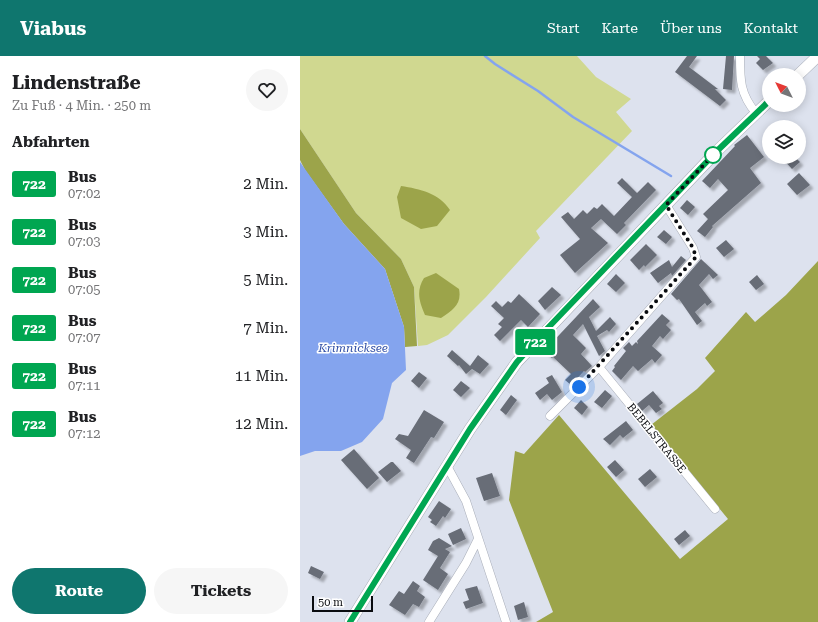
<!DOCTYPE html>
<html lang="de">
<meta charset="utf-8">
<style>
:root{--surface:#fff;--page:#f6f6f6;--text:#202124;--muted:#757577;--accent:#0f766e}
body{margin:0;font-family:"Roboto Serif",serif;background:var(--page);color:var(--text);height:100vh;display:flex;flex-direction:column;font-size:15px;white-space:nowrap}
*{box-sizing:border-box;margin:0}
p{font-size:13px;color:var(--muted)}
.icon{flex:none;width:22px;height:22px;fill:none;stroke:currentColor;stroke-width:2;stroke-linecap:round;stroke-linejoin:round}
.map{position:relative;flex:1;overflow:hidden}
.sheet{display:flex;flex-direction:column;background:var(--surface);width:300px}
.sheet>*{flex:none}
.badge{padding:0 8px;border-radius:3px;font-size:14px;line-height:26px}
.needle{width:26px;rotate:312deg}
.controls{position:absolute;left:462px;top:12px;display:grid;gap:8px}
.controls a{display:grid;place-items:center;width:44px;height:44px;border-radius:50%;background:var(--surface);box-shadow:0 2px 10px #0003;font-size:20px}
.scale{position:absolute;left:12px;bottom:10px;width:61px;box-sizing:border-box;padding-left:4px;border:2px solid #0a0c10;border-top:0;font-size:11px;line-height:14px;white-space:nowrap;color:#0a0c10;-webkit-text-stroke:3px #fff;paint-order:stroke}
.you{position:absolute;width:20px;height:20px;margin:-10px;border:3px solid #fff;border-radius:50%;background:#1a73e8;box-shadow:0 0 0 6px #1a73e833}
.map>.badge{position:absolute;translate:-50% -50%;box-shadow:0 0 0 2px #fff}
h2{padding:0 12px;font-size:15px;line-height:36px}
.round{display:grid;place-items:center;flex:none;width:42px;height:42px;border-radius:21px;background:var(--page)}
.overview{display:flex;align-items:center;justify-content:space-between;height:68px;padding:0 12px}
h1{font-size:19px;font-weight:700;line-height:30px}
.button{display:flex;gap:8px;margin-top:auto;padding:8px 12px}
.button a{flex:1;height:46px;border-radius:24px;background:var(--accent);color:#fff;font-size:16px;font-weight:700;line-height:46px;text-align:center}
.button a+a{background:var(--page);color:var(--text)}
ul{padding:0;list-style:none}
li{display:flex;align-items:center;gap:12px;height:48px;padding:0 12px}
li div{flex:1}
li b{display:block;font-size:15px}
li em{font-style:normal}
li .badge{min-width:44px;font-weight:700;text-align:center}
header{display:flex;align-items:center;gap:24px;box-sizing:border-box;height:56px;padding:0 20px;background:var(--accent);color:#fff}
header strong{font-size:19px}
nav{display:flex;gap:22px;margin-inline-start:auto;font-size:14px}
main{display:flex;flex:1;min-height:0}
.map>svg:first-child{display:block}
</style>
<header>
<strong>Viabus</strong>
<nav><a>Start</a><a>Karte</a><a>Über uns</a><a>Kontakt</a></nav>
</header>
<main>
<section class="sheet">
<div class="overview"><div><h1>Lindenstraße</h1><p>Zu Fuß · 4 Min. · 250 m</p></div><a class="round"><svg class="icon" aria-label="heart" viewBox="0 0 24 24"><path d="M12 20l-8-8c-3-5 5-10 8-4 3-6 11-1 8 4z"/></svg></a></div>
<h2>Abfahrten</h2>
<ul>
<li><span class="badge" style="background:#00a651;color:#fff">722</span><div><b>Bus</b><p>07:02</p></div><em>2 Min.</em></li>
<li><span class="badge" style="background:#00a651;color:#fff">722</span><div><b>Bus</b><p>07:03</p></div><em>3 Min.</em></li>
<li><span class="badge" style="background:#00a651;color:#fff">722</span><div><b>Bus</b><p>07:05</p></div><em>5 Min.</em></li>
<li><span class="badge" style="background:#00a651;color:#fff">722</span><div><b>Bus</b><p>07:07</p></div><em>7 Min.</em></li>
<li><span class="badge" style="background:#00a651;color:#fff">722</span><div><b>Bus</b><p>07:11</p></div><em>11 Min.</em></li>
<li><span class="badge" style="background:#00a651;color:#fff">722</span><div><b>Bus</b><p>07:12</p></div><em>12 Min.</em></li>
</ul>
<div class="button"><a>Route</a><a>Tickets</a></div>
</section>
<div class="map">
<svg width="518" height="566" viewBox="0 0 518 566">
<defs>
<filter id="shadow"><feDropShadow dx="3.5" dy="3.5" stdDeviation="1" flood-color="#0004"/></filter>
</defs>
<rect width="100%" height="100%" fill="#dde2ee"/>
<path fill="#d0d890" d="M0,0h277l19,21 35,22 -15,13 16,19 -96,100 4,7 -54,59 -38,38 -21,10 -9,1 -4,-59 -13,-28 -45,-46 -56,-84z"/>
<path fill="#9ca44a" d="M0,73l56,84 45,46 13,28 3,59 -12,1 -1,-20 -19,-58 -41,-45 -39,-54 -5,-10z
M101,130c19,3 38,7 49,24l-13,16 -16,3 -20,-11 -4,-21z
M518,205v361h-282l17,-10 -44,-112 6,-49 9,3 35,-39 121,144 48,-40 -77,-94 46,-36 18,-18 -10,-13 41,-46 9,10 31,-27z
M136,217l23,16c3,15 -6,21 -18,29l-16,-3c-6,-14 -9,-24 -1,-37z"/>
<path fill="#84a4ee" d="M0,106l44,62 41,45 19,58 2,43 -14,13 -9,36 -21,23 -21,9h-26l-15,5z"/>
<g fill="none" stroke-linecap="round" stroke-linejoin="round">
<path stroke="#84a4ee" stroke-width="2.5" d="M185,0l10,8 43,27 35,26 98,59"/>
</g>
<path fill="#686d77" filter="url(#shadow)" d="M387,0h10l-8,11 29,22h-3l11,11 -6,6 -45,-34z
M426,0h8l-2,34 -9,-1z
M457,0h9l7,7 -10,7 -7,-7 4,-4z
M447,79l17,22 -14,11 11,15 -49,43 1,1 -8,10 -8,-6 11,-12 -5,-5 25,-24 -10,-11 -8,9 -8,-7 33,-35 -1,-1z
M481,101h14l5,5 -8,7z
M499,117l11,12 -13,10 -10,-11z
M322,122l15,15 11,-11 8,8 -32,33 2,2 -9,9 -16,-15 -10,9 17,15 -33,30 -15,-18 20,-16 -19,-22 7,-5 6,7 9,-9 4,4 7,-7 3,2 5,-5 12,12 18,-19 -15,-14z
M387,144l8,7 -7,8 -8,-7z
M364,174l8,7 -6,7 -9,-7z
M426,184l8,9 -10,8 -8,-9z
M346,188l11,11 -12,12 -1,-2 -5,5 -9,-10z
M381,200l5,4 -14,16 -1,-3 -13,10 -8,-10 19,-13 3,7z
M401,203l17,16 -5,4 -4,-5 -10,11 13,17 -5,4 -2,-3 -10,9 7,9 -5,4 -18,-26 -2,1 -6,-6z
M316,218l9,9 -9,9 -9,-8z
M457,219l7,9 -8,6 -7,-8z
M252,231l9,8 -16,15 -7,-9z
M219,238l21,20 -12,13 -7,-7 -21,21 -6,-6 8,-8 -4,-3 6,-6 -13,-12 5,-5 6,6 6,-6 3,2z
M293,243l7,8 -11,10 7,14 14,-14 6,7 -7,8 -2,-2 -10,6 8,15 -6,5 -16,-32 -10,11 13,13 -5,6 11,12 -7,6 -1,-1 -13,14 -6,-5 6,-6 -18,-17 -1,1 -8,-7z
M362,258l8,7 -4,4 5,5 -8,9 -3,-3 -8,10 10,9 -7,8 -3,-4 -14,12 -5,-5 -12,14 -9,-9 3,-4 -1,-1 12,-15 -3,-3 6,-6 3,4 4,-4 2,2 -1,-3z
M152,294l18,16 8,-11 11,9 -9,10 -8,-5 -6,5 -7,-9 -1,1 -11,-10z
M119,316l8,6 -8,10 -8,-7z
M252,319l10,17 -10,8 -5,-6 -7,6 -5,-7 14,-10 -3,-5z
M161,325l9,7 -9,9 -8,-7z
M305,334l7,6 -10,12 -8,-6z
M353,335l10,12 -4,3 3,3 -6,4 -7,-8 -7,6 -5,-7z
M211,339l6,5 -11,15 -6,-5z
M281,344l7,7 -6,8 -8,-7z
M124,354l20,12 -10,16 -3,-1 -17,26 -8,-5 5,-8 -16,-11 4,-5 9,2z
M326,365l7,9 -10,8 -3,-3 -10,10 -7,-6z
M54,393l25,29 -12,11 -26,-29z
M315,404l9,10 -8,7 -9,-10z
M91,406h2l8,9 -14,11 -9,-10z
M350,413l7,8 -12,10 -7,-8z
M192,417l8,23 -16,5 -8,-23z
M139,445l12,8 -6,9 -2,-2 -7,10 -6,-4 2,-2 -4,-3z
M161,472l5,11 -13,6 -5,-11z
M385,474l5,6 -11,9 -5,-6z
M139,482l13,8 -7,3 5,3 -10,16 8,6 -10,16 -15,-10 15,-24 -10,-6 5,-9z
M11,510l13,6 -4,7 -12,-6z
M113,525l7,5 -3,5 8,6 -6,10 -6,-3 -8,11 -16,-10 10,-14 5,3z
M177,530l6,17 -17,6 -3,-7 6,-2 -4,-11z
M224,546l4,15 -10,3 -4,-14z"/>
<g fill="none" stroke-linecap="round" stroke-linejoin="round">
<defs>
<path id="minor" d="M440,0c0,24 0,38 16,57
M299,311l116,142
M250,360l49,-49 97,-110 -3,-9 -27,-43
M147,410l19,35 40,121
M129,566l37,-59 12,-24"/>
<path id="secondary" d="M498,19l20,-19
M50,566l120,-193 47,-67 201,-212 51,-49"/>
</defs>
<use href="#minor" stroke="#a8adb8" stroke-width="9"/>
<use href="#secondary" stroke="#a8adb8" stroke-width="12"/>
<use href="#minor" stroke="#fff" stroke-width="8"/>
<use href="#secondary" stroke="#fff" stroke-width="11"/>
</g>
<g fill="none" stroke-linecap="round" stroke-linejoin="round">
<defs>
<path id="line" d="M50,566l120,-193 47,-67 27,-30 174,-182 51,-49"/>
</defs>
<use href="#line" stroke="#fff" stroke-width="9"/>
<use href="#line" stroke="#00a651" stroke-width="6"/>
<path stroke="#0a0c10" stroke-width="4" stroke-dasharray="0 7.2" d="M279,331l117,-130 -3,-9 -27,-43 47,-50"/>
</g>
<circle fill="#fff" stroke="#00a651" stroke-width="2" cx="413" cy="99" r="8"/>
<g text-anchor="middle" stroke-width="3" stroke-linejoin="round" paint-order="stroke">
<g font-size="11" fill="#0a0c10" stroke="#fff">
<text transform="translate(357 382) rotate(51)" y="4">BEBELSTRASSE</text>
</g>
<g font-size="12" font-style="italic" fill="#3250a7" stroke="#fff">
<text x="53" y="296">Krimnicksee</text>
</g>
</g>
</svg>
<div class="controls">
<a><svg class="needle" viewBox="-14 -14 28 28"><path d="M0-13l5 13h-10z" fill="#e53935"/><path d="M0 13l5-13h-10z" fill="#757577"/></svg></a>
<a><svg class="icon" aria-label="layers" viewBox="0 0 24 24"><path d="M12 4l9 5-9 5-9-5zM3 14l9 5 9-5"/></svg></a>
</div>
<div class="scale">50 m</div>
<div class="you" style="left:279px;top:331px"></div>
<b class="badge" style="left:235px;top:286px;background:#00a651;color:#fff">722</b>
</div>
</main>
